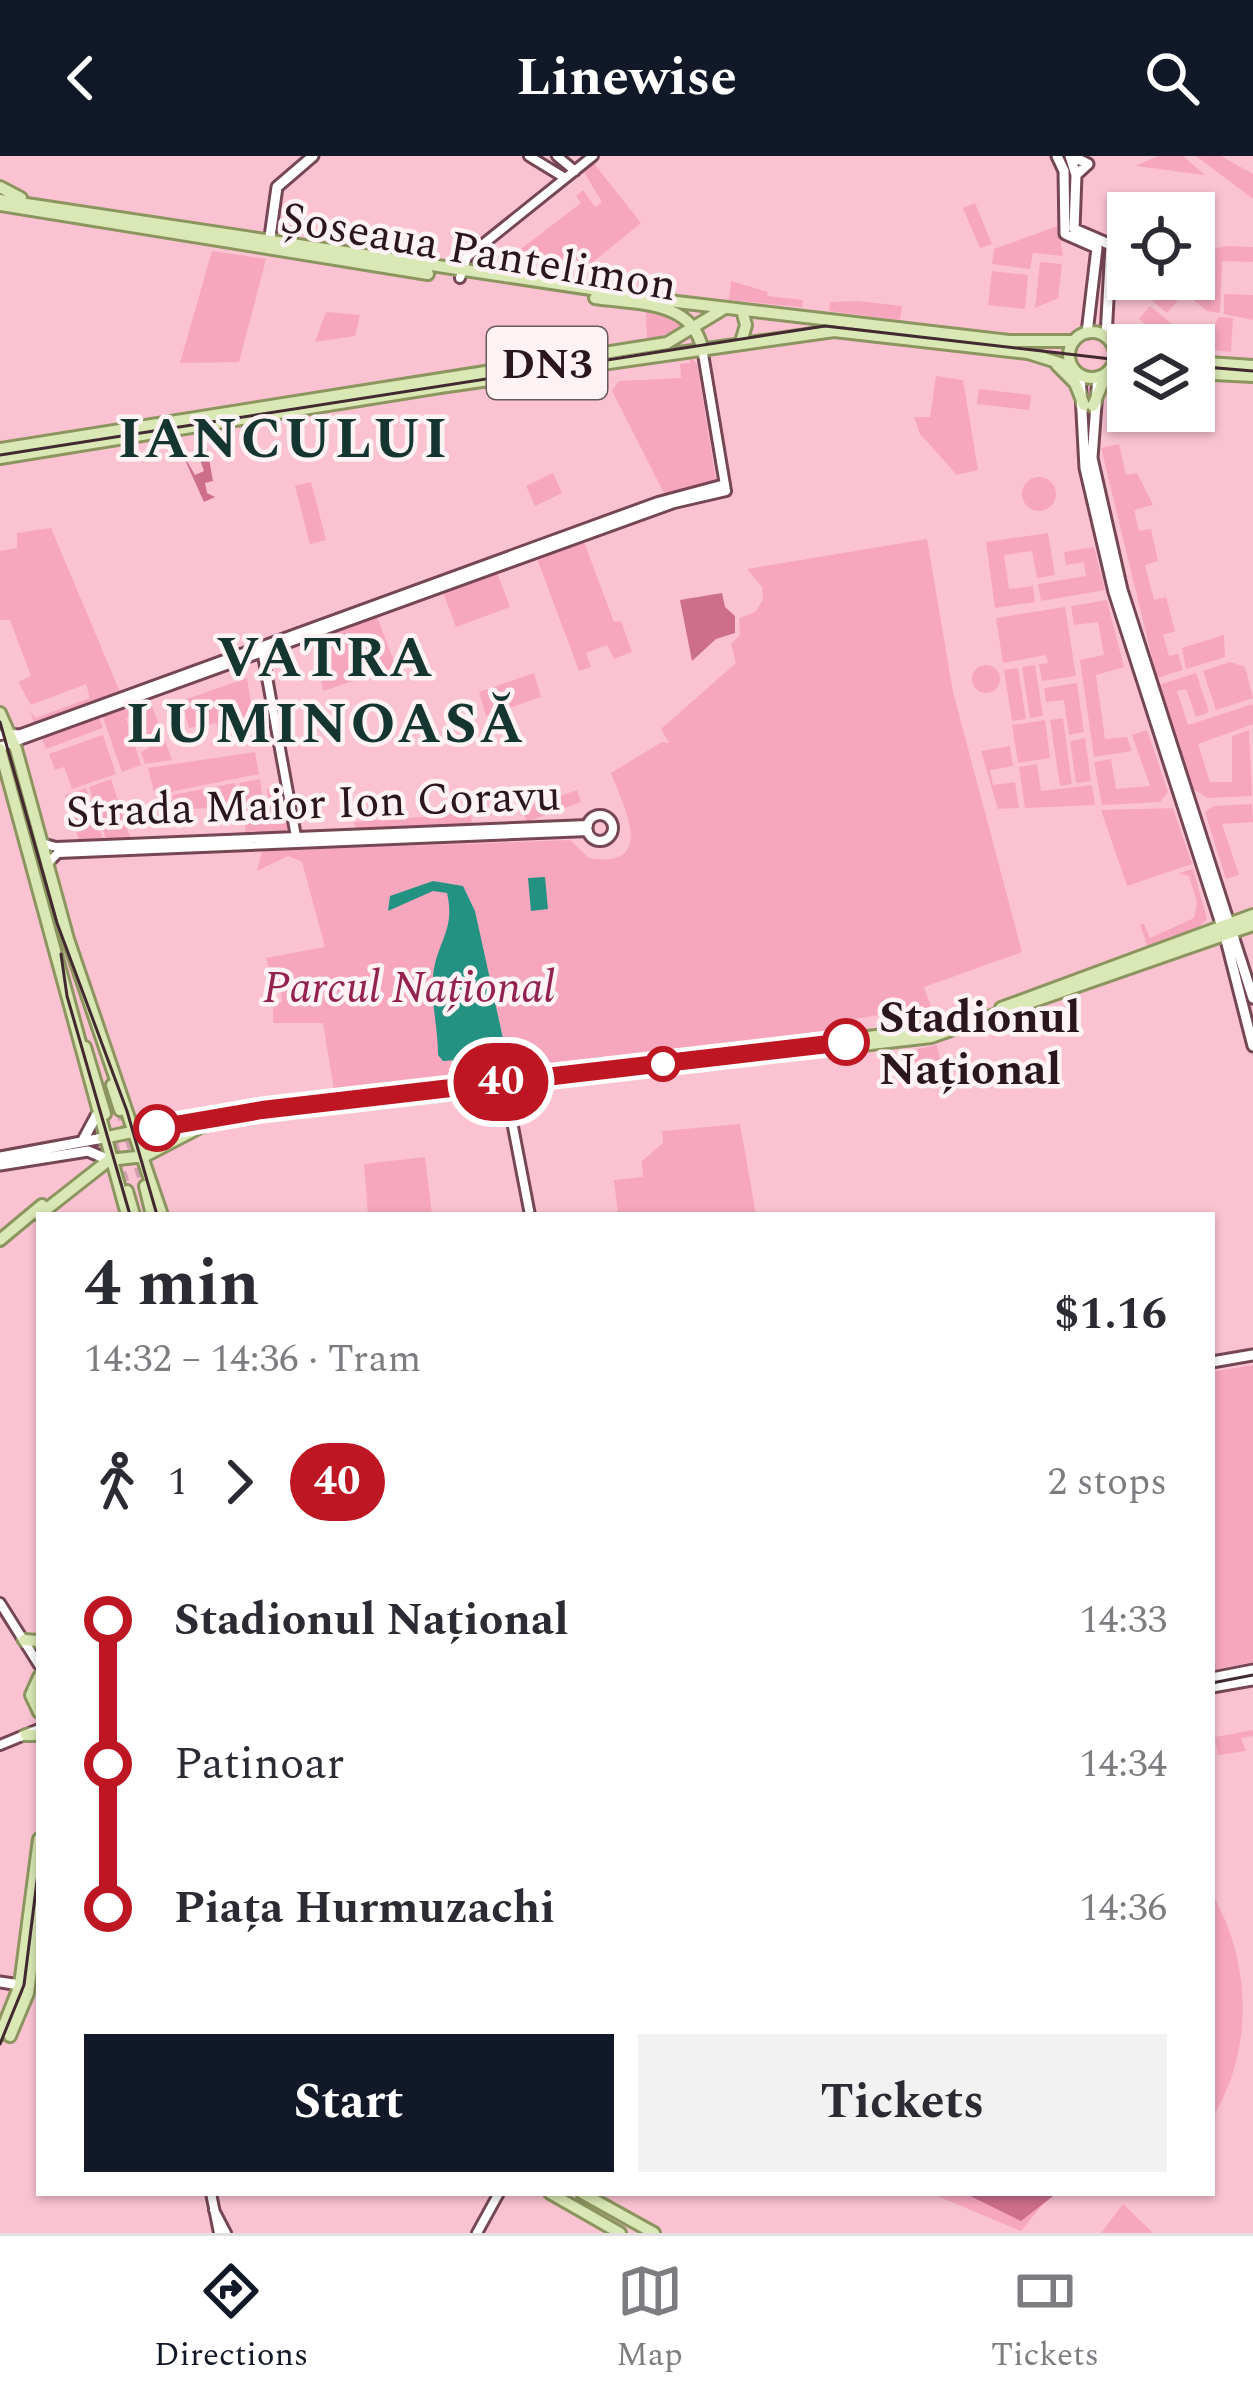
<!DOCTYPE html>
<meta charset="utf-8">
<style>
:root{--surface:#fff;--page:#f2f2f3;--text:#2b2b33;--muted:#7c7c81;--line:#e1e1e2;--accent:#111827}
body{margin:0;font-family:Spectral,serif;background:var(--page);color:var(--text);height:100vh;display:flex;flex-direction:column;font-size:45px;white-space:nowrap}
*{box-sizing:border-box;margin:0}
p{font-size:39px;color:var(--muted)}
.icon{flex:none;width:66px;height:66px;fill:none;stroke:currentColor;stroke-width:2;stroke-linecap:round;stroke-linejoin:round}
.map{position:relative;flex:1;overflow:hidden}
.sheet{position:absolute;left:36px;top:1056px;width:1179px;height:984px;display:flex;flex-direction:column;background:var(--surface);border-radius:0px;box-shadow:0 3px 9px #0004}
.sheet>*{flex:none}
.badge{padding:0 24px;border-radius:39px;font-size:42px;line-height:78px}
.tools{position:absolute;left:1107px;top:36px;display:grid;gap:24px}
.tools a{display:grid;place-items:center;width:108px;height:108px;border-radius:0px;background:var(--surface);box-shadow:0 3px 9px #0004;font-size:60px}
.map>.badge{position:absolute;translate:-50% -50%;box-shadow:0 0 0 6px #fff}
.legs{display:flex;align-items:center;gap:18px;height:132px;padding:0 48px;font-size:39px}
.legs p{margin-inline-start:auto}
.head{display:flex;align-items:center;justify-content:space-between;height:204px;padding:0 48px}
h1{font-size:66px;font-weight:700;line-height:90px}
.primary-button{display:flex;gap:24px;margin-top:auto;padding:24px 48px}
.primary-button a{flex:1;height:138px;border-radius:0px;background:var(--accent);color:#fff;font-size:48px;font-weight:700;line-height:138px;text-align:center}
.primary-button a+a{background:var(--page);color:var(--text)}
ul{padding:0 48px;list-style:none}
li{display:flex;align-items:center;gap:42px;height:144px;font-size:45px}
li i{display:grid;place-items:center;width:18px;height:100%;margin:0 15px;background:currentColor}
li i::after{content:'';width:30px;height:30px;margin:-15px;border:9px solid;border-radius:50%;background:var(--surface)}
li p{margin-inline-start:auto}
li:first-child i{background:linear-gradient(#0000 50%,currentColor 0)}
li:last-child i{background:linear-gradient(currentColor 50%,#0000 0)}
header{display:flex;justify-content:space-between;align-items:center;height:156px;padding:0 48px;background:var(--accent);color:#fff;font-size:54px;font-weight:700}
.tabs{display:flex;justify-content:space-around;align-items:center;height:168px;border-top:3px solid var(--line);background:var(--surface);font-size:33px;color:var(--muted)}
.tabs a{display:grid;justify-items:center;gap:6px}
.tabs .selected{color:var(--accent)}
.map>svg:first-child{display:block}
</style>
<header><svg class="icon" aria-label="back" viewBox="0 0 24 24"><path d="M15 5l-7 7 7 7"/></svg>Linewise<svg class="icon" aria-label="search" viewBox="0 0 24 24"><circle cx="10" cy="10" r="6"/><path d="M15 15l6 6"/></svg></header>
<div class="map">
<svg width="1253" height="2077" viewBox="0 0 1253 2077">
<rect width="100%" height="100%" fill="#fbc3d1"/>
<path fill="#f7a7bd" d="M1158,0h25l22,19 -70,-9z
M1196,0h25l32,18v25z
M592,5l49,62 -58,47 -11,-9 -35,-5 -6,6 -18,-7 68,-52 -5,-7 7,-6 12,17 7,-5 -20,-33z
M975,47l17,41 -12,4 -17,-40z
M1058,70l5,30 -30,-3 -3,16 -38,-5 2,-15z
M1227,90l26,1v15l-31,-1 -2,52 -13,-2 -19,-15 14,-17 3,-29z
M212,95l54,8 -27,103 -59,1z
M1040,106l22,2 -4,34 -23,10z
M992,115l36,4 -3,34 -37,-4z
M1141,123l53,2 -27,32 -27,-22z
M731,125l37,11 -1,4 36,4 -1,7 -73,-7z
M1224,138l29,1v25l-29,-6z
M857,145l45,5 -2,14 -71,-9 1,-9z
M1150,150l34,28 27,1 7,-18 15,1 -2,34 -59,-7 -33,-26z
M326,156l34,3 -5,21 -40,6z
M646,156l34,9v8l-33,12z
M690,201l7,7 19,116 -50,17 -54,-106 7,-10 62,-3 -1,-14 10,-1z
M936,220l27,4 15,90 -21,5 -37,-41 -6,-17h16z
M979,233l52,6 -2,15 -52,-6z
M1119,288l7,31 11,-2 16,32 -19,5 5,21 12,-2 7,32 -13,4 9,35 12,-3 9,34 -12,4 6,21 9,-2 5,16 -26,8 -56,-230z
M553,317l9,20 -27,13 -9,-20z
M1022 338a17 17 0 1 1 34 0a17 17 0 1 1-34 0Z
M311,326l15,58 -16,4 -15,-58z
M51,372l69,164 -86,31 -4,-11 6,6 54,-20 -4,-14 -55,21 -13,-23 13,-6 5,14 -26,-70h-10v-69l17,-3v-15z
M1048,377l7,42 -18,3 -5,-27 -28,4 5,34 24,-3 2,16 -40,6 -9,-66z
M583,383l31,83 7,-1 11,31 -18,7 -7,-14 -21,8 5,14 -12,4 -43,-115z
M927,383l26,153 69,260 -98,35 7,20 -96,15 -5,9 -496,59 -11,-67h-50v-19l9,-2 -4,-30h-8l-4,-14 59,-11 -23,-85 -14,-6 -31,15 5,-20 308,-11 19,18c70,12 33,-55 22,-85l51,-31 7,1 -8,-14 75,-66 -5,-19 9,-9 -1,-17 16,-6 8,-12 -1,-13 -15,-18z
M1094,391l11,43 -64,11 -3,-17 48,-8 -2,-14 -18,3 -2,-13z
M496,414l14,37 -54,20 -14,-37z
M1107,444l17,67 -28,8 9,64 22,-2 5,14 -38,6 -14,-97 24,-5 -6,-33 -24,3 -3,-19z
M1065,451l11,69 -34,5 -3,-17 9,-1 -2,-8 -43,8 -7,-45z
M376,458l20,53 -73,24 -9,-54z
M1224,479l1,22 -39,12 -4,-21z
M1230,506l15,5 8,31 -37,12 -13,-39z
M972 523a14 14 0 1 1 28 0a14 14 0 1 1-28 0Z
M1035,509l8,51 -13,2 -8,-51z
M1018,512l8,51 -14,2 -8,-51z
M534,517l7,24 -55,19 -7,-24z
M1196,517l13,39 -13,5 -10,-28 -9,2 11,34 65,-21v20l-55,20 12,38h22v-46l17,-6 3,66 -44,2 -15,-9 -34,-104z
M247,522l6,37 -24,6v23l-11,2 -1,-23 -28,5 -8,-27z
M1077,527l7,49 -15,3 -5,-35 -18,2 -2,-14z
M149,542l23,62 -27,4 -4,-12 8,-4 -12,-34 -11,4 15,47 -19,7 -20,-57z
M99,561l4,11 -57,21 -4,-11z
M1063,562l9,66 -12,2 -10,-66z
M1045,564l5,38 -32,5 -6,-38z
M1147,574l21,62 -8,10 -58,3 -8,-43 17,-3 5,30 34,-3 -18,-51z
M103,579l13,39 -44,15 -8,-22 -9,3 -6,-16z
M1085,582l6,43 -15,2 -6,-42z
M1010,590l3,20 -23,4 3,15 22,-3 4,26 -21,1 -17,-58z
M255,596l4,22 -104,21 -7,-27z
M1037,608l4,27 51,-6 3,20 -70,3 -6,-41z
M111,623l19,58 -24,2 -17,-52z
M260,623l4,31 -20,1 -5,-28z
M235,627l4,23 -62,4 -5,-15z
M285,629l9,47 -49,2v-17l25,-3 -3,-25z
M86,632l17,51 -24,1 -14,-45z
M577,634l4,12 -54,20 -5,-13z
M1252,648l1,18 -31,2 17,51 -13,4 -21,-67 9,-6z
M1173,652l19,56 -65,22 -26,-76z
M471,657l1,14 -115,4 -3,-9z
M1193,713l14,50 -12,12 -47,17 -8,-23 4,-1 6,14 44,-20 3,-16 -8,-26 -10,-3z
M937,889l5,25 -36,8 -6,-25z
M740,968l16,91h-138l-4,-35 29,-3 -1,-16 21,-18 -1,-12z
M425,1001l7,58h-64l-4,-51z
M1253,1209v297l-41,8v-298z
M1253,1574v6l-12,2 5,13 -28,4 -3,-18z
M1212,1738c41,70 41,159 0,224z
M930,2037h122l-31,38z
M1123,2048l30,29h-52z"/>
<path fill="#cd6e8b" d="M207,292l6,33 -8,2 2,10 8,4 -11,5 -23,-51 14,24 9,-4 -7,-20z
M722,437l3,14 10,9v17l-19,6 -24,22 -12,-61z
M964,2037h93l-36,28z"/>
<path fill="#239283" d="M545,721l3,32 -17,2 -3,-33z
M433,725l30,5 12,25 29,132 -10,14 -51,4 -5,-6c0,-27 -7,-52 -5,-78 3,-35 23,-46 14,-84l-14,-2 -45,20 2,-15z"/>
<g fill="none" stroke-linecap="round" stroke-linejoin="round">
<path stroke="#d1a0ad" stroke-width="10" stroke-dasharray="10 5" stroke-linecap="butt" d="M120,954l25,76
M109,973l18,62"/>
<defs>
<path id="tertiary" d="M529,0l36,22
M557,0l18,15
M460,122l7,-21 126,-101
M262,494l35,192
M0,579l21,-1 637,-232 67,-18
M0,591l674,-244 52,-12 -24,-143
M587 672a13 13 0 1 1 26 0a13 13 0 1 1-26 0Z
M41,687l15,4 532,-22
M48,707l10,-10 530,-22
M504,924l26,135
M0,1447l39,62
M0,1589l39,-16
M211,2037l8,40
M214,2054l12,23
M477,2077l22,-40"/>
<path id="secondary" d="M1057,0l7,15 1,63 32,14
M1070,0l6,19 -2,54 37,16 -5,92
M1072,0l16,8 -12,11
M269,88l8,-57 36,-31
M1087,177l10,-85
M1080,219l5,93 29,124 111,344 28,110
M1098,221l-6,81 30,132 131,408
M82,986l14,-26
M0,1001l103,-19
M0,1009l88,-14 21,9
M1212,1206l41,-7
M1212,1522l41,-8
M1212,1531l41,-7
M0,1826l20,3"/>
<path id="primary" d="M0,31l21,11
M0,44l677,102 332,39h65
M0,49l428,69
M595,142c40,6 97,2 107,50
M1069 199a23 23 0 1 1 46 0a23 23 0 1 1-46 0Z
M741,186l5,-17 -4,-15
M1194,206l59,4
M1057,209l18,18 9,22
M1194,217l59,3
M1093,250l10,-24 25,-10
M0,293l667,-106 58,-35
M0,302l440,-71 394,-56 194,22 44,14
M0,557l16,36 52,190 94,276
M0,593l127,466
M1001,852l252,-93
M85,891l20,67
M604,912l306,-36 62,-14
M545,919l41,-5
M112,929l8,25
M103,982l125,-26
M145,1030l7,29
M127,1035l7,24
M39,1059l70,-55 36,-4 67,-35 719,-84 322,-112
M0,1084l42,-35
M24,1484l15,1
M39,1521l-8,18 8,17
M26,1579h13
M0,1879l20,-50 19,-146
M10,1880l18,-43 11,-84
M550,2037l70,40
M582,2037l72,40"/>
</defs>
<use href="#tertiary" stroke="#754654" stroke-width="14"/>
<use href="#secondary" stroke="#754654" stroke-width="15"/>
<use href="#primary" stroke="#8c955f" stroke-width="16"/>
<use href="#tertiary" stroke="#fff" stroke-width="8"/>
<use href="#secondary" stroke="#fff" stroke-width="9"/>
<use href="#primary" stroke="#dae8b5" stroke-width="10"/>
<path stroke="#422930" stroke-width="3" d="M1194,210l59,5
M0,299l825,-129 303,35
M0,566l57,201 70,188 30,104
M61,798l6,42 63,219
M1212,1527l41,-8
M0,1888l24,-59 15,-120"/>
</g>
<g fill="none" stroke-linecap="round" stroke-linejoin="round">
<defs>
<path id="line-1" d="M157,972l105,-18 584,-68"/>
</defs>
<use href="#line-1" stroke="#fff" stroke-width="27"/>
<use href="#line-1" stroke="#be1622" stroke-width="18"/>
</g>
<g fill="#fff" stroke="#be1622" stroke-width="6">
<circle cx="846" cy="886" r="21"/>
<circle cx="663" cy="908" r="15"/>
<circle cx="157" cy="972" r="21"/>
</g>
<g text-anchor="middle" stroke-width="9" stroke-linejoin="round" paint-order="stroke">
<rect fill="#fdf2f4" stroke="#69585d" stroke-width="3" x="487" y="171" width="120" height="72" rx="9"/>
<g font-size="42" font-weight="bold" fill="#2a161c">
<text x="547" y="222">DN3</text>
</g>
<g font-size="45" fill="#2a161c" stroke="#fdf2f4">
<text transform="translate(479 94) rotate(10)" y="16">Șoseaua Pantelimon</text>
<text transform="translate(313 646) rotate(-2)" y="16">Strada Maior Ion Coravu</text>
</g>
<g font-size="45" font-style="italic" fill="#942250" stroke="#fdf2f4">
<text x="409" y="846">Parcul Național</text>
</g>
<g font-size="45" font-weight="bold" fill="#2a161c" stroke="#fdf2f4" text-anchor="start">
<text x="879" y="876">Stadionul<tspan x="879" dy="52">Național</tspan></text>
</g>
<g font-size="57" font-weight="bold" letter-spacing="3" fill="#143530" stroke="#fdf2f4">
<text x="284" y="301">IANCULUI</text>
<text x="326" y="520">VATRA<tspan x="326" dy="66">LUMINOASĂ</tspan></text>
</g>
</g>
</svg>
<div class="tools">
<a><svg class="icon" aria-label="locate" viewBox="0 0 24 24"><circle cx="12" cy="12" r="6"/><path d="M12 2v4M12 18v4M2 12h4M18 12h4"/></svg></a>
<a><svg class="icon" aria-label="layers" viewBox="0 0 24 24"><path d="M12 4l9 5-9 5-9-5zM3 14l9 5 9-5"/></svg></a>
</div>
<b class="badge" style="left:501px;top:926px;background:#be1622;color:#fff">40</b>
<section class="sheet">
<div class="head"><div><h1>4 min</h1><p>14:32 – 14:36 · Tram</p></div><b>$1.16</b></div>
<div class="legs"><svg class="icon" aria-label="walk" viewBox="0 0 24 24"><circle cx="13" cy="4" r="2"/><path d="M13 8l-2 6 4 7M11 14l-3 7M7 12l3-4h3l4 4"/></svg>1<svg class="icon" aria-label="forward" viewBox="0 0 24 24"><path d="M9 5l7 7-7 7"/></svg><b class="badge" style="background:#be1622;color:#fff">40</b><p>2 stops</p></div>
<ul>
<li><i style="color:#be1622"></i><b>Stadionul Național</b><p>14:33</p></li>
<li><i style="color:#be1622"></i><span>Patinoar</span><p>14:34</p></li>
<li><i style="color:#be1622"></i><b>Piața Hurmuzachi</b><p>14:36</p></li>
</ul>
<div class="primary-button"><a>Start</a><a>Tickets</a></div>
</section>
</div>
<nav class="tabs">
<a class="selected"><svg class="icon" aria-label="directions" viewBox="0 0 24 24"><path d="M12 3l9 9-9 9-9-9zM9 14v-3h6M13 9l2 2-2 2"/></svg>Directions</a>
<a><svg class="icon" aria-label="map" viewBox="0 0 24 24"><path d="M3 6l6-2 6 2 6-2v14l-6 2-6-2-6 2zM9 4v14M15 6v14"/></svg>Map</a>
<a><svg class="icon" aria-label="tickets" viewBox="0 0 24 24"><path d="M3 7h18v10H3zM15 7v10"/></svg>Tickets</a>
</nav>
